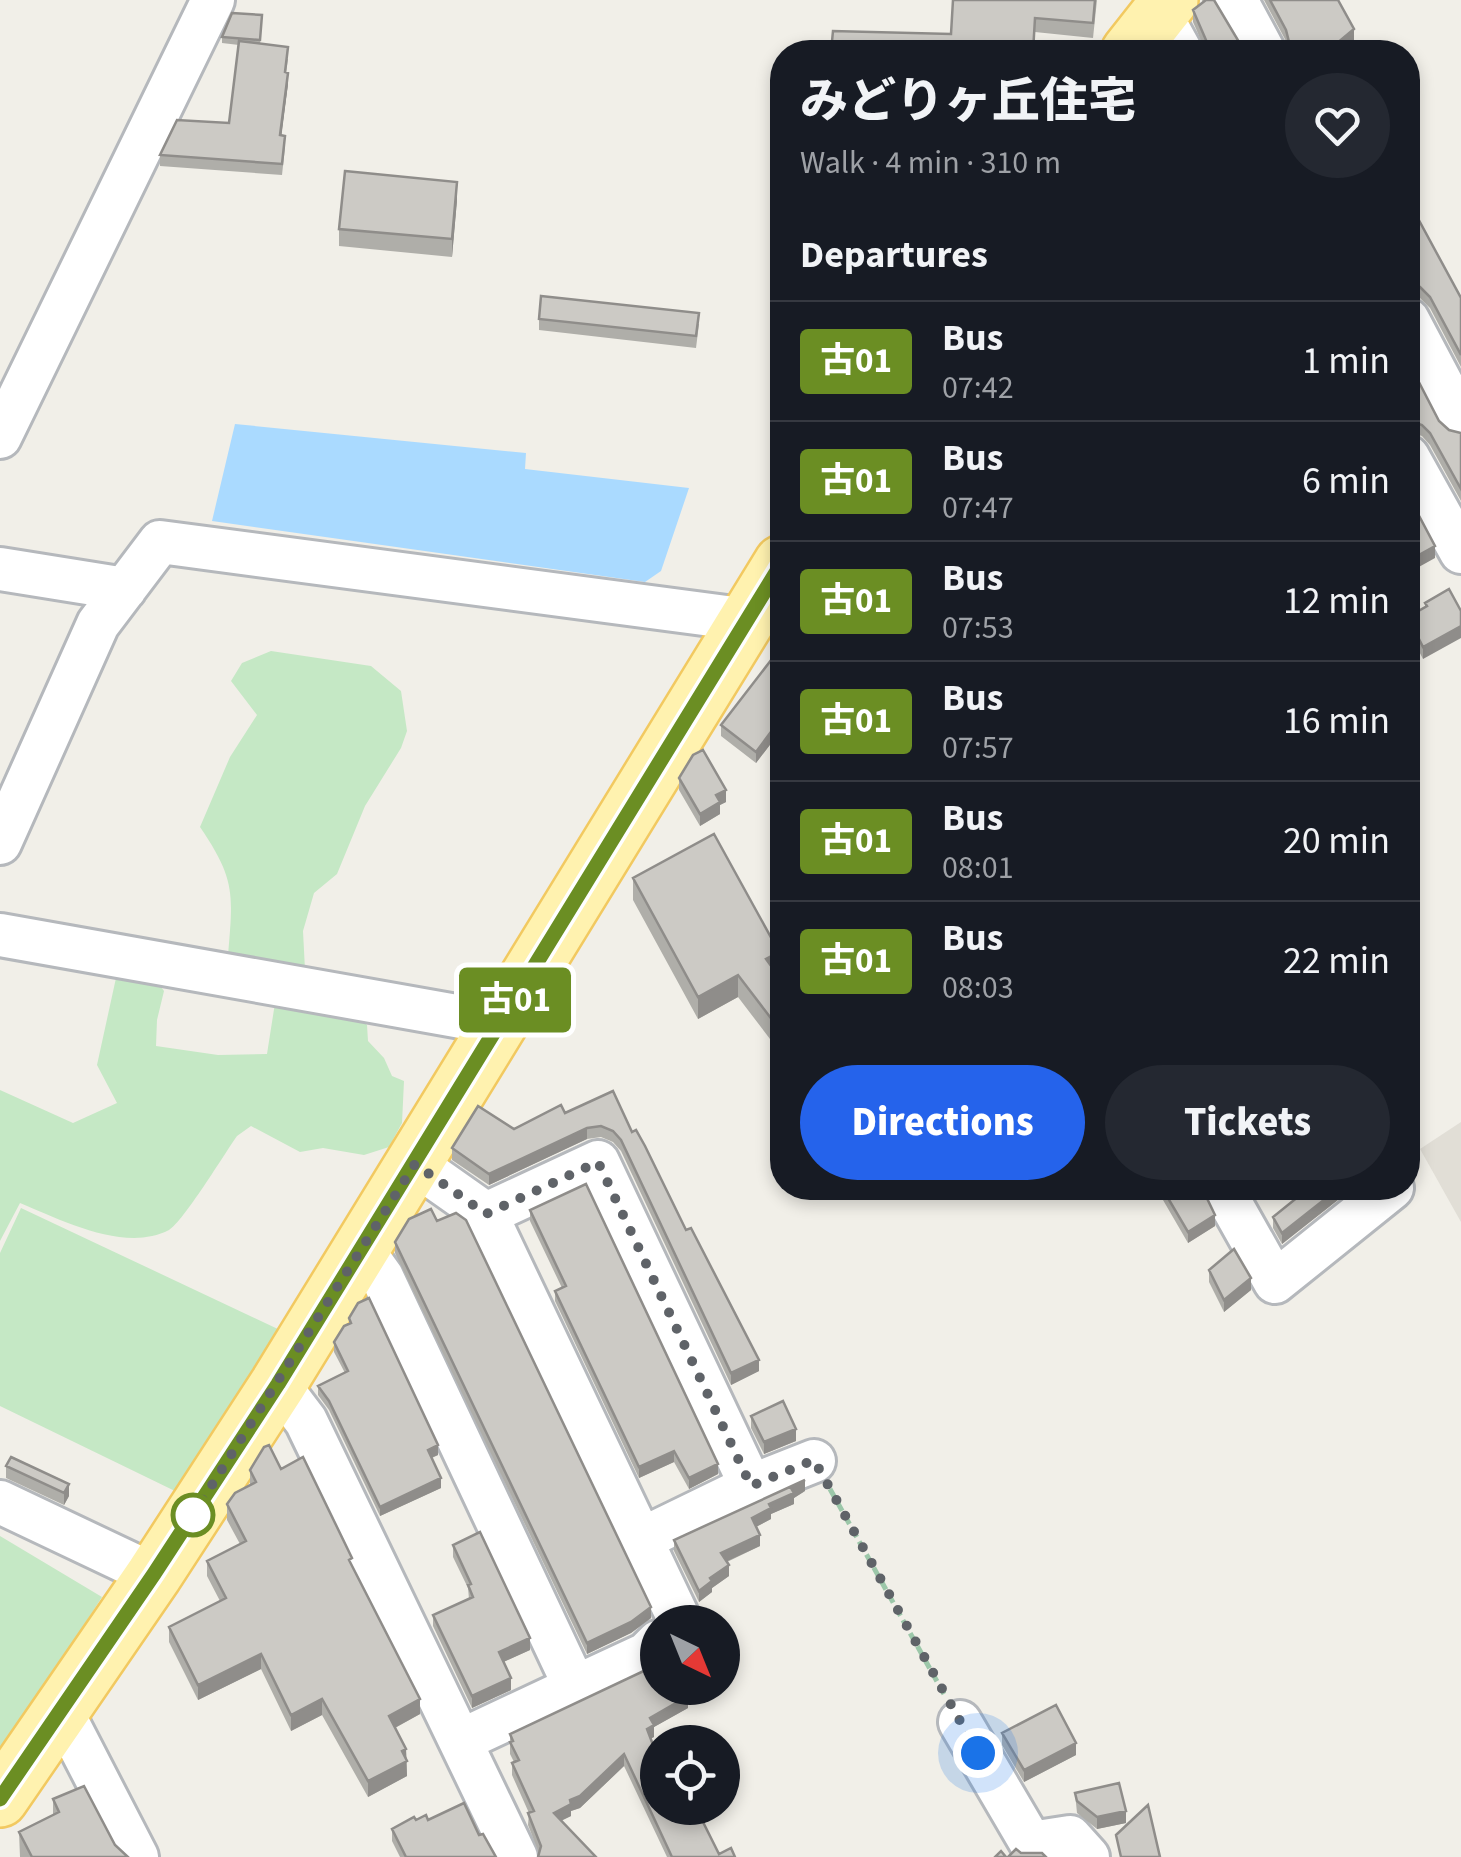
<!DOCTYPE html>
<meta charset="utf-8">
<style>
:root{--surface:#171b24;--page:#242831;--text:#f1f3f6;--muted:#9ea1a6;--line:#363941;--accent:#2563eb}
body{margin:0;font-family:"Source Sans 3","Noto Sans JP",sans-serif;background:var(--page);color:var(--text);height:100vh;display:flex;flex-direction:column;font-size:38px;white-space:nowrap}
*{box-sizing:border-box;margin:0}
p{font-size:32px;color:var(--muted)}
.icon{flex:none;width:55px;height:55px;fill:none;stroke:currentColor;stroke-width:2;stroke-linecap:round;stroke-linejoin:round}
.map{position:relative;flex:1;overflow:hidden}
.details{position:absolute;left:770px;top:40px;width:650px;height:1160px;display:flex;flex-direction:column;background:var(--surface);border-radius:40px;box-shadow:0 5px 15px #0003}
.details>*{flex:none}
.badge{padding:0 20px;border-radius:8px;font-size:35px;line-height:65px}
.needle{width:65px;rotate:137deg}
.tools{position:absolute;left:640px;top:1605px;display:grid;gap:20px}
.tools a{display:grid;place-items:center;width:100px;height:100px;border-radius:50%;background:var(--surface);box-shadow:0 5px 15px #0003;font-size:50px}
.you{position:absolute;width:50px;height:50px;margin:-25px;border:8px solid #fff;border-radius:50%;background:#1a73e8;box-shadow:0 0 0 15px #1a73e833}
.map>.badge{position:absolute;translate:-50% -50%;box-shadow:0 0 0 5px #fff}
h2{padding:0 30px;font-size:38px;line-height:90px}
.round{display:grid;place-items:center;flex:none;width:105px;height:105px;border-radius:52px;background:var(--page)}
.headline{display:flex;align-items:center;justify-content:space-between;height:170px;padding:0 30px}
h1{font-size:48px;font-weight:800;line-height:75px}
.button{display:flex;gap:20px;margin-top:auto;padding:20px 30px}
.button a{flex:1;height:115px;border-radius:60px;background:var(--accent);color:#fff;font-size:40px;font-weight:800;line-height:115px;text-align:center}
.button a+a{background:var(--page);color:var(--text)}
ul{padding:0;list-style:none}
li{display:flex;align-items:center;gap:30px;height:120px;padding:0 30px;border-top:2px solid var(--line)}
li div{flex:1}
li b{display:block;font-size:38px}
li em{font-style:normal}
li .badge{min-width:110px;font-weight:700;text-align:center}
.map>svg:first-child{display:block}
</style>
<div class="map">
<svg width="1461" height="1857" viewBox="0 0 1461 1857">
<rect width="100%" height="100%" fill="#f1efe8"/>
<path fill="#e1ded6" d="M1461,1122v100l-41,-73z"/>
<path fill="#c5e8c5" d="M271,651l100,15 30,25 6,40 -6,17 -36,58 -28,68 -23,19 -11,38 2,39 62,55 1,16 16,17 8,18 12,5 -2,42 -13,24 -25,8 -41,-7 -23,4 -49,-26 -14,10c-12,17 -54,86 -68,94 -44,23 -108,-10 -149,-27l-20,38v-151l73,33 44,-20 -20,-38 19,-87 9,-9 33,14 6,8 -7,29 -1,26 62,9 49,-1 8,-51 -47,-47c5,-62 8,-76 -28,-129l30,-70 27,-42 -26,-34 11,-18z
M21,1208l259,122 -103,162 -177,-86v-153z
M0,1536l102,61 -102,159z"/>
<path fill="#aadaff" d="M235,424l291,29 -1,16 164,19 -28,83 -16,11 -433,-61z"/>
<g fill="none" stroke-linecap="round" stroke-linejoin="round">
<defs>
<path id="minor" d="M1236,0l28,52
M1160,14l21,38
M1408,320l53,100
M0,437l213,-437
M1408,457l53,95
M0,569l125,20
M0,843l98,-219 62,-82 589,78
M0,935l501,89
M415,1164l71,50 193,405 -3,3
M1222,1188l53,94 117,-94
M486,1214l112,-52 153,324
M362,1249l20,28 193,410 -113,53
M278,1384l28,37 210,436
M0,1502l154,73
M642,1539l109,-53 63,-25
M575,1687l71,-33 12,-12
M61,1710l76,147
M960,1722l71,121 39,-6 18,20"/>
<path id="major" d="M1129,52l41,-52
M0,1799l154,-224 124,-191 504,-821"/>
</defs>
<use href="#minor" stroke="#b5b8bc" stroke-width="48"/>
<use href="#major" stroke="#f2c960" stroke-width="60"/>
<path stroke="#9cc7a9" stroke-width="5" stroke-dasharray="10 5" stroke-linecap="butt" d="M830,1489l114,205"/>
<use href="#minor" stroke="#fff" stroke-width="42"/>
<use href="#major" stroke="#fff2af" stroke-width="55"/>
</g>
<path fill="#afaea9" d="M1097,0l-4,38 -58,-6 -84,2z
M1202,0h12l-10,47 -11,-25v-12l10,-7z
M1264,0h74l16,41 -67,5 -1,-5z
M262,15l-2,29 28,15 -2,14 2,11 -7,51 4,12 -3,28 -122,-9v-11l69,-32 10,-78 -17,-2v-6z
M457,200l-5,57 -113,-11v-17z
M1408,200l53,98v69l-31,-59 -10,-10 -12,-3z
M539,319l160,5 -3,24 -157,-18z
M1408,361l31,60 10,9 12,3v68l-31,-56 -8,-9 -12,-4 -2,-4z
M1449,589l-26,70 -15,-29v-13l17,-10v-4z
M782,617v112l-26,34 -35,-27v-11l57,-74 -6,-12v-11z
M679,778l47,24 -6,3v9l-20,12 -21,-36z
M633,878l146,96 -1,1 -2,66 -3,-4 -3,2 -32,-42 -40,22 -65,-119z
M565,1113l67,19 54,98 73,141 -28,14 -110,-234 -8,-9 -12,-5 -14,2 -98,46 -37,-25v-12z
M1156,1188h46l13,38 -27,17z
M1249,1188h25l-17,11z
M1309,1188h44l-71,56 -9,-16v-11z
M530,1210l188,264 -29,15 -15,-27 -35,16 -84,-177v-10l7,-3 -32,-67z
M395,1242l256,376 -20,15 -44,21 -192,-401z
M1209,1270l42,20 -27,22 -15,-30z
M349,1318l89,137 -6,3 9,30 -61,28 -51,-106 -11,-15v-9l27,-13 -11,-21v-10l15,-18z
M751,1416l45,25 -32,13 -13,-26z
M6,1466l63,30 -5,9 -58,-27z
M281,1469l71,96 68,149 -25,14 11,21 1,27 -39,21 -46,-82 -31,16 -30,-62 -63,31 -29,-58v-15l51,-26 -13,-25v-15l33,-17 -13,-24v-16l23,-19v-15z
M805,1491l-11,7v6l-23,10v5l-15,8 4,19 -33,16 2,14 -17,12v4l-13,10 -25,-51v-11z
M453,1545l77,105 -27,12 8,28 -39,18 -39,-82v-11l36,-16 -1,-11 -15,-31z
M654,1676l34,32 -34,19v10l-4,2 8,69 61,46 16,3h-68l-43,-91 -44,42 -9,3v5l-10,5 -22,32 -11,-28 1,-12 -17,-38v-12l2,-1 -4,-8v-20z
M1002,1733l74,22 -52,27 -22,-37z
M1075,1793l51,30 -29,6 -20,-16z
M53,1799l62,46 13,12h-108l-1,-25 34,-17z
M416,1820h12l51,15 17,22h-96l-8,-16v-12z"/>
<path fill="#8f8d8a" d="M1354,29v12l-14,11h-10v-3z
M288,73v11l-8,63v-12z
M457,182v18l-5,57v-18z
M1435,546v12l-27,15v-12z
M1461,626v12l-38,21v-12z
M782,717v12l-26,34v-11z
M726,790v12l-6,3v9l-20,12v-12l16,-19z
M779,952v22l-13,7v-22z
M738,975v22l-40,22v-22z
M782,1014v22l-6,5v-22z
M773,1015v22l-3,2v-22z
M587,1128v11l-98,46v-11z
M1416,1135v12l-8,7v-11z
M1257,1188h17l-17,11z
M1339,1188h14l-71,56v-11z
M1215,1215v11l-27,17v-11z
M1251,1278v12l-27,22v-12z
M759,1360v11l-28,14v-12z
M796,1429v12l-32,13v-12z
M438,1445v10l-10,4v-9z
M674,1451v11l-35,16v-11z
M718,1464v10l-29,15v-11z
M441,1478v10l-61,28v-9z
M805,1480v11l-11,7v6l-23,10v5l-19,10v-11l39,-30z
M69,1484v12l-5,9v-12z
M760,1535v11l-39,18v-11z
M729,1565v11l-17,12v4l-13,10v-11l11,-13z
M651,1607v11l-20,15 -44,21v-11z
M530,1638v12l-31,14v-12z
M261,1654v15l-63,31v-15z
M511,1678v12l-39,18v-12z
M688,1696v12l-34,19v10l-7,3v-11l3,-11z
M322,1699v16l-31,16v-16z
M420,1699v15l-31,17v-15z
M1076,1743v12l-52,27v-12z
M406,1749l1,27 -39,21v-16l34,-30z
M624,1754v12l-44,42 -9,3v5l-17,8v-11z
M1126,1811v12l-29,6v-12z"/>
<path fill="#cccac5" stroke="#8f8d8a" stroke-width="2.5" d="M953,0h142l-2,23 -58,-5 -2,34h-202l2,-21 118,3z
M1206,0h8l31,52h-43l4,-12 -13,-30z
M1270,0h68l16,29 -24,20 2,3h-47l4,-10 -3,-12z
M232,13l30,2 -2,25 -38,-3z
M239,41l49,6 -3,25 3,1 -8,62 5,1 -3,28 -122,-9 17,-35 52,3z
M345,171l112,11 -5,57 -113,-10z
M1408,200l53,98v57l-31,-58 -10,-10 -12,-3z
M541,296l158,17 -3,23 -157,-17z
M1408,361l31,60 10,9 12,3v56l-31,-56 -8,-8 -12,-4 -2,-5v-17l2,-1 -2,-5z
M1408,495l27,51 -27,15z
M1449,589l12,22v15l-38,21 -15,-30 19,-11 -2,-3z
M782,617v65l-2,1 2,2v32l-26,35 -35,-27 61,-79 -10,-18 4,-8z
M703,750l23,40 -10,5 4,7 -20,12 -21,-36 14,-23z
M714,834l65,118 -13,7 16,22v33l-6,5 -3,-4 -3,2 -32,-42 -40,22 -65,-119z
M613,1091l19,41 4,-2 9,16 41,84 5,-2 68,132 -28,13 -110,-233 -8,-9 -12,-5 -14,2 -98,46 -37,-26 26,-42 36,23 47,-24 4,8z
M1408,1125l8,10 -8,8z
M586,1184l132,280 -29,14 -15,-27 -35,16 -84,-176 11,-5 -36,-76z
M1162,1188h40l13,27 -27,17z
M1309,1188h30l-57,45 -9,-16z
M431,1209l6,12 19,-8 10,7 185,387 -20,15 -44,21 -192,-401 14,-23z
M1234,1249l17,29 -27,22 -15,-30z
M369,1298l69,147 -10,5 13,28 -61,29 -51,-106 -11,-15 30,-15 -14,-29 10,-16 7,-3 -2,-5 9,-15z
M783,1401l13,28 -32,13 -13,-26z
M269,1445l12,24 22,-12 49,101 -3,2 71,139 -31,17 17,33 -4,2 5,10 -39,20 -46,-82 -31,16 -30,-61 -63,31 -29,-58 57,-29 -19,-37 39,-20 -19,-37 8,-11 21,-11 -6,-12 14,-23z
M11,1457l58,27 -5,9 -58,-27z
M805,1480l-14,8 3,5 -25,11 2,4 -19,10 8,17 -39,18 8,12 -19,13 2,3 -13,10 -25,-51z
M480,1532l50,106 -31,14 12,26 -39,18 -39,-81 40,-18 -5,-12 3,-1 -18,-39z
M650,1668l4,8 4,-2v14h25l5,8 -38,22 4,7 -7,4 11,29v50h38l23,46 12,-6 4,9h-63l-48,-103 -44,42 -10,4 1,4 -17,9 42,44h-58l3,-11 -13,-33 6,-2 -22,-48 7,-3 -9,-18 3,-1 -3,-7z
M1056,1705l20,38 -52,27 -22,-37z
M1119,1783l7,28 -29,6 -20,-16 -2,-8z
M84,1786l31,59 13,12h-96l-13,-25 40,-20 -6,-13z
M464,1803l15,32 4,-1 13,23h-90l-14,-28 22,-12 2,3 10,-5 2,5z
M1148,1805l12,52h-39l-5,-22z
M1016,1849l5,4h21l4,4h-38z
M1001,1851l5,6h-11z"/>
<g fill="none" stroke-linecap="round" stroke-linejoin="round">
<defs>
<path id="line" d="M0,1799l154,-225 124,-190 504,-821"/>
</defs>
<use href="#line" stroke="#fff" stroke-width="22"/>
<use href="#line" stroke="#6b8e23" stroke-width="15"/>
<path stroke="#5f6368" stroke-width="10" stroke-dasharray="0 18" d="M193,1515l222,-351 71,50 112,-52 153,324 63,-26 164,293"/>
</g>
<circle fill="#fff" stroke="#6b8e23" stroke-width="5" cx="193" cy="1515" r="20"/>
</svg>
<div class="tools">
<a><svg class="needle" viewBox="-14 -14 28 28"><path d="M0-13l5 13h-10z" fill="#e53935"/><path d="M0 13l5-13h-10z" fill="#9ea1a6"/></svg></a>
<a><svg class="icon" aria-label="locate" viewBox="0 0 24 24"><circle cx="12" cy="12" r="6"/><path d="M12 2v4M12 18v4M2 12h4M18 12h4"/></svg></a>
</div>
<div class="you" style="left:978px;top:1753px"></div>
<b class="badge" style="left:515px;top:1000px;background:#6b8e23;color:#fff">古01</b>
<section class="details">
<div class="headline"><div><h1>みどりヶ丘住宅</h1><p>Walk · 4 min · 310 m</p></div><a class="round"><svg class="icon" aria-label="heart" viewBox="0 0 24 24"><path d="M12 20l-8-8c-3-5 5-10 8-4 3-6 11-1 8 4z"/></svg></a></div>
<h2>Departures</h2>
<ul>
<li><span class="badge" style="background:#6b8e23;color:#fff">古01</span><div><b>Bus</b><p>07:42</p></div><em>1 min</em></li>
<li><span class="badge" style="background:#6b8e23;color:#fff">古01</span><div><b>Bus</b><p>07:47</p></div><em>6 min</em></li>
<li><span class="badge" style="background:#6b8e23;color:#fff">古01</span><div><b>Bus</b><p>07:53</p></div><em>12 min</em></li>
<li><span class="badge" style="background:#6b8e23;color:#fff">古01</span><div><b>Bus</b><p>07:57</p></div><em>16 min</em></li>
<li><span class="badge" style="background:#6b8e23;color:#fff">古01</span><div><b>Bus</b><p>08:01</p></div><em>20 min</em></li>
<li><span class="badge" style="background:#6b8e23;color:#fff">古01</span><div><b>Bus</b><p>08:03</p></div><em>22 min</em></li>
</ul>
<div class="button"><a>Directions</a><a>Tickets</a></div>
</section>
</div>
